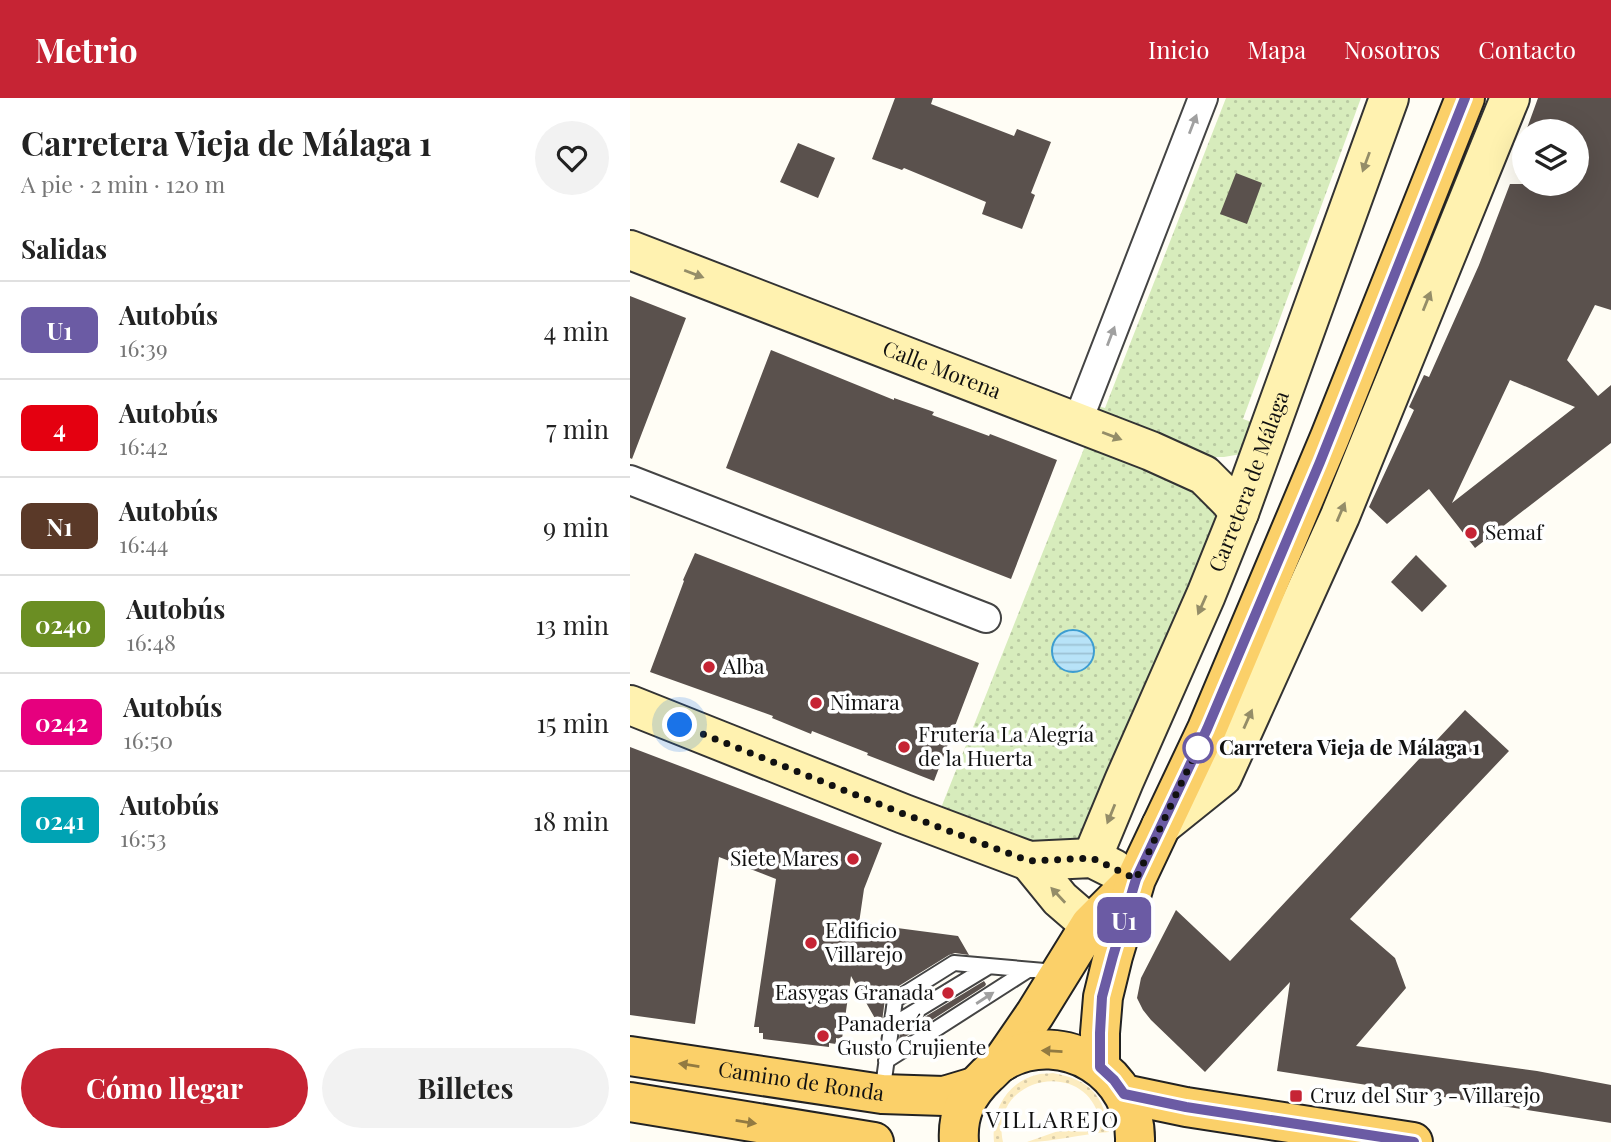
<!DOCTYPE html>
<html lang="es">
<meta charset="utf-8">
<style>
:root{--surface:#fff;--page:#f2f2f2;--text:#222;--muted:#767676;--line:#e0e0e0;--accent:#c62434}
body{margin:0;font-family:"Playfair Display",serif;background:var(--page);color:var(--text);height:100vh;display:flex;flex-direction:column;font-size:26px;white-space:nowrap}
*{box-sizing:border-box;margin:0}
p{font-size:23px;color:var(--muted)}
.icon{flex:none;width:38px;height:38px;fill:none;stroke:currentColor;stroke-width:2;stroke-linecap:round;stroke-linejoin:round}
.map{position:relative;flex:1;overflow:hidden}
.side{display:flex;flex-direction:column;background:var(--surface);width:630px}
.side>*{flex:none}
.badge{padding:0 14px;border-radius:10px;font-size:24px;line-height:46px}
.buttons{position:absolute;left:882px;top:21px;display:grid;gap:14px}
.buttons a{display:grid;place-items:center;width:77px;height:77px;border-radius:50%;background:var(--surface);box-shadow:0 7px 28px #0002;font-size:35px}
.you{position:absolute;width:35px;height:35px;margin:-18px;border:5px solid #fff;border-radius:50%;background:#1a73e8;box-shadow:0 0 0 10px #1a73e833}
.map>.badge{position:absolute;translate:-50% -50%;box-shadow:0 0 0 4px #fff}
h2{padding:0 21px;font-size:26px;line-height:63px}
.round{display:grid;place-items:center;flex:none;width:74px;height:74px;border-radius:37px;background:var(--page)}
.overview{display:flex;align-items:center;justify-content:space-between;height:119px;padding:0 21px}
h1{font-size:33px;font-weight:700;line-height:52px}
.primary-button{display:flex;gap:14px;margin-top:auto;padding:14px 21px}
.primary-button a{flex:1;height:80px;border-radius:42px;background:var(--accent);color:#fff;font-size:28px;font-weight:700;line-height:80px;text-align:center}
.primary-button a+a{background:var(--page);color:var(--text)}
ul{padding:0;list-style:none}
li{display:flex;align-items:center;gap:21px;height:98px;padding:0 21px;border-top:2px solid var(--line)}
li div{flex:1}
li b{display:block;font-size:26px}
li em{font-style:normal}
li .badge{min-width:77px;font-weight:700;text-align:center}
header{display:flex;align-items:center;gap:42px;box-sizing:border-box;height:98px;padding:0 35px;background:var(--accent);color:#fff}
header strong{font-size:33px}
nav{display:flex;gap:38px;margin-inline-start:auto;font-size:24px}
main{display:flex;flex:1;min-height:0}
.map>svg:first-child{display:block}
</style>
<header>
<strong>Metrio</strong>
<nav><a>Inicio</a><a>Mapa</a><a>Nosotros</a><a>Contacto</a></nav>
</header>
<main>
<section class="side">
<div class="overview"><div><h1>Carretera Vieja de Málaga 1</h1><p>A pie · 2 min · 120 m</p></div><a class="round"><svg class="icon" aria-label="heart" viewBox="0 0 24 24"><path d="M12 20l-8-8c-3-5 5-10 8-4 3-6 11-1 8 4z"/></svg></a></div>
<h2>Salidas</h2>
<ul>
<li><span class="badge" style="background:#6b5ba4;color:#fff">U1</span><div><b>Autobús</b><p>16:39</p></div><em>4 min</em></li>
<li><span class="badge" style="background:#e40010;color:#fff">4</span><div><b>Autobús</b><p>16:42</p></div><em>7 min</em></li>
<li><span class="badge" style="background:#5a3928;color:#fff">N1</span><div><b>Autobús</b><p>16:44</p></div><em>9 min</em></li>
<li><span class="badge" style="background:#6b8e23;color:#fff">0240</span><div><b>Autobús</b><p>16:48</p></div><em>13 min</em></li>
<li><span class="badge" style="background:#e6007e;color:#fff">0242</span><div><b>Autobús</b><p>16:50</p></div><em>15 min</em></li>
<li><span class="badge" style="background:#00a3b4;color:#fff">0241</span><div><b>Autobús</b><p>16:53</p></div><em>18 min</em></li>
</ul>
<div class="primary-button"><a>Cómo llegar</a><a>Billetes</a></div>
</section>
<div class="map">
<svg width="981" height="1044" viewBox="0 0 981 1044">
<defs>
<pattern id="sand-dots" width="8" height="8" patternUnits="userSpaceOnUse" patternTransform="scale(1.75)"><rect width="8" height="8" fill="#fcecc0"/><path d="M2 2h.1M6 6h.1" fill="none" stroke="#d7c9a4" stroke-width="1.8" stroke-linecap="round"/></pattern>
<pattern id="park-dots" width="8" height="8" patternUnits="userSpaceOnUse" patternTransform="scale(1.75)"><rect width="8" height="8" fill="#d7ecbc"/><path d="M2 2h.1M6 6h.1" fill="none" stroke="#b8c9a1" stroke-width="1.8" stroke-linecap="round"/></pattern>
<pattern id="water-rules" width="6" height="5" patternUnits="userSpaceOnUse" patternTransform="scale(1.75)"><rect width="6" height="5" fill="#b8e3f8"/><path d="M0 2.5h6" fill="none" stroke="#9dc2d4"/></pattern>
</defs>
<rect width="100%" height="100%" fill="#fffdf5"/>
<path fill="url(#sand-dots)" d="M423,975c37,7 51,22 56,59 -28,2 -55,10 -82,10l34,-12 40,-5c-11,-70 -113,-50 -98,17h-9c-3,-29 11,-59 42,-67 5,-2 11,-1 17,-2z"/>
<path fill="url(#park-dots)" d="M596,0h135l-118,321 17,6 -19,29 -17,3h-15l-109,-39 -3,-12 8,2z
M455,348l104,41 17,14 10,16 2,21 -133,297 -26,11 -26,3 -94,-36z"/>
<path fill="url(#water-rules)" stroke="#3d9dd1" stroke-width="2" d="M422 553a21 21 0 1 1 42 0a21 21 0 1 1-42 0Z"/>
<path fill="#5a514d" fill-rule="evenodd" d="M265,0h38l-2,6 83,32 3,-7 34,13 -20,51 4,2 -13,34 -40,-15 4,-12 -82,-34 -2,2 -30,-11z
M908,0h73v212l-16,-5 -28,55 31,36 13,-11v58l-136,105 -46,-59 -42,35 -18,-17 45,-97 -5,-3 15,-32 5,2 50,-112 31,-81h67v-53h-51zM880,282l65,27 -123,96z
M168,45l37,15 -17,40 -38,-16z
M606,75l26,10 -15,41 -27,-10z
M0,198l56,22 -54,141 -2,-1z
M141,252l123,50v-2l40,14 -2,3 57,21 1,-2 67,26 -46,119 -285,-111z
M65,455l284,110 -45,118 -67,-26 1,-2 -56,-22 -1,3 -39,-16 1,-2 -123,-44 34,-91 -1,-1z
M786,457l31,31 -25,26 -31,-30z
M835,612l44,41 -159,168 45,39 11,30 -50,58 181,25 74,14v38l-334,-52 13,-89 -85,90 -54,-52 -8,-10 -6,-12 4,-20 35,-68 54,51z
M0,649l252,96 -18,46 -5,34 99,13 11,19 -14,-2 -6,2 -60,37 -4,7 -4,30 -30,-53 -9,63 -6,-1v6l-7,-1v4l-66,-8v-6h-4v-6h-5l22,-148 -57,-22 -24,167 -65,-9z
M354,883l2,3 -1,2 -83,53h-3l1,-7z"/>
<g fill="none" stroke-linecap="round" stroke-linejoin="round">
<defs>
<path id="lane" d="M261,928l97,-59
M256,963l142,-91
M252,996l13,-94 59,-37 102,9"/>
<path id="street" d="M447,325l126,-325
M0,382l356,138"/>
<g id="secondary">
<path id="s1" d="M0,152l521,201 53,24 26,26 9,12"/>
<path d="M0,607l274,109 125,47 63,-3 22,11"/>
<path d="M531,728l61,-49 118,-261 170,-418"/>
<path id="s2" d="M462,760l32,-77 82,-186 33,-82 150,-415"/>
<path d="M399,763l31,38 30,26"/>
</g>
<g id="primary">
<path id="s3" d="M0,958l252,38 62,2 30,-9"/>
<path d="M372,964l33,-48 55,-89 44,-44"/>
<path d="M470,969v-34l3,-36 10,-41 23,-77 71,-150 123,-292 135,-339"/>
<path d="M494,996l62,13 227,35"/>
<path d="M0,1004l244,40"/>
<path d="M329,1044c-2,-28 8,-48 28,-67 5,-4 10,-11 16,-14 61,-34 134,12 132,81"/>
</g>
</defs>
<use href="#lane" stroke="#444" stroke-width="18"/>
<use href="#street" stroke="#444" stroke-width="32"/>
<use href="#secondary" stroke="#333" stroke-width="42"/>
<use href="#primary" stroke="#222" stroke-width="42"/>
<use href="#lane" stroke="#fff" stroke-width="14"/>
<use href="#street" stroke="#fff" stroke-width="28"/>
<use href="#secondary" stroke="#fff2b0" stroke-width="38"/>
<use href="#primary" stroke="#fbd069" stroke-width="38"/>
</g>
<defs><path id="oneway-solid" d="M-6-.8H1V-3.2L6.5 0L1 3.2V.8H-6Z" transform="scale(1.75)"/></defs>
<g fill="#a0a0a0">
<use href="#oneway-solid" transform="translate(563 26) rotate(-69)"/>
<use href="#oneway-solid" transform="translate(481 238) rotate(-69)"/>
<use href="#oneway-solid" transform="translate(355 900) rotate(-33)"/>
</g>
<g fill="#948d68">
<use href="#oneway-solid" transform="translate(736 64) rotate(110)"/>
<use href="#oneway-solid" transform="translate(64 176) rotate(21)"/>
<use href="#oneway-solid" transform="translate(797 203) rotate(-68)"/>
<use href="#oneway-solid" transform="translate(482 338) rotate(21)"/>
<use href="#oneway-solid" transform="translate(711 414) rotate(-67)"/>
<use href="#oneway-solid" transform="translate(572 507) rotate(114)"/>
<use href="#oneway-solid" transform="translate(618 621) rotate(-66)"/>
<use href="#oneway-solid" transform="translate(481 716) rotate(112)"/>
<use href="#oneway-solid" transform="translate(428 797) rotate(-133)"/>
</g>
<g fill="#927a41">
<use href="#oneway-solid" transform="translate(422 953) rotate(-177)"/>
<use href="#oneway-solid" transform="translate(59 967) rotate(-171)"/>
<use href="#oneway-solid" transform="translate(116 1024) rotate(9)"/>
</g>
<g fill="none" stroke-linecap="round" stroke-linejoin="round">
<defs>
<path id="line" d="M784,1044l-228,-35 -62,-13 -10,-14 -14,-13v-34l2,-36 11,-41 23,-77 71,-150 113,-267 145,-364"/>
</defs>
<use href="#line" stroke="#fff" stroke-width="16"/>
<use href="#line" stroke="#6b5ba4" stroke-width="10"/>
<path stroke="#111" stroke-width="7" stroke-dasharray="0 12.6" d="M50,627l224,89 125,47 63,-3 44,21 62,-131"/>
</g>
<g fill="#c62434" stroke="#fff" stroke-width="2.5">
<circle cx="841" cy="435" r="7"/>
<circle cx="79" cy="569" r="7"/>
<circle cx="186" cy="605" r="7"/>
<circle cx="274" cy="649" r="7"/>
<circle cx="223" cy="761" r="7"/>
<circle cx="181" cy="845" r="7"/>
<circle cx="318" cy="895" r="7"/>
<circle cx="193" cy="938" r="7"/>
<rect x="659" y="991" width="14" height="14" rx="3.5"/>
</g>
<circle fill="#fff" stroke="#6b5ba4" stroke-width="3.5" cx="568" cy="650" r="14"/>
<g text-anchor="middle" stroke-width="7" stroke-linejoin="round" paint-order="stroke">
<g font-size="21" fill="#111" stroke="#fff">
<text dy="7" stroke="none"><textPath href="#s1" startOffset="334">Calle Morena</textPath></text>
<text dy="7" stroke="none"><textPath href="#s2" startOffset="408">Carretera de Málaga</textPath></text>
<text dy="7" stroke="none"><textPath href="#s3" startOffset="173">Camino de Ronda</textPath></text>
</g>
<g font-size="21" fill="#111" stroke="#fff" text-anchor="start">
<text x="855" y="442">Semaf</text>
<text x="93" y="576">Alba</text>
<text x="200" y="612">Nimara</text>
<text x="288" y="644">Frutería La Alegría<tspan x="288" dy="24">de la Huerta</tspan></text>
<text x="209" y="768" text-anchor="end">Siete Mares</text>
<text x="195" y="840">Edificio<tspan x="195" dy="24">Villarejo</tspan></text>
<text x="304" y="902" text-anchor="end">Easygas Granada</text>
<text x="207" y="933">Panadería<tspan x="207" dy="24">Gusto Crujiente</tspan></text>
<text x="680" y="1005">Cruz del Sur 3 - Villarejo</text>
</g>
<g font-size="21" font-weight="bold" fill="#111" stroke="#fff" text-anchor="start">
<text x="589" y="657">Carretera Vieja de Málaga 1</text>
</g>
<g font-size="23" letter-spacing="2" fill="#111" stroke="#fff">
<text x="423" y="1030">VILLAREJO</text>
</g>
</g>
</svg>
<div class="buttons">
<a><svg class="icon" aria-label="layers" viewBox="0 0 24 24"><path d="M12 4l9 5-9 5-9-5zM3 14l9 5 9-5"/></svg></a>
</div>
<div class="you" style="left:50px;top:627px"></div>
<b class="badge" style="left:494px;top:822px;background:#6b5ba4;color:#fff">U1</b>
</div>
</main>
